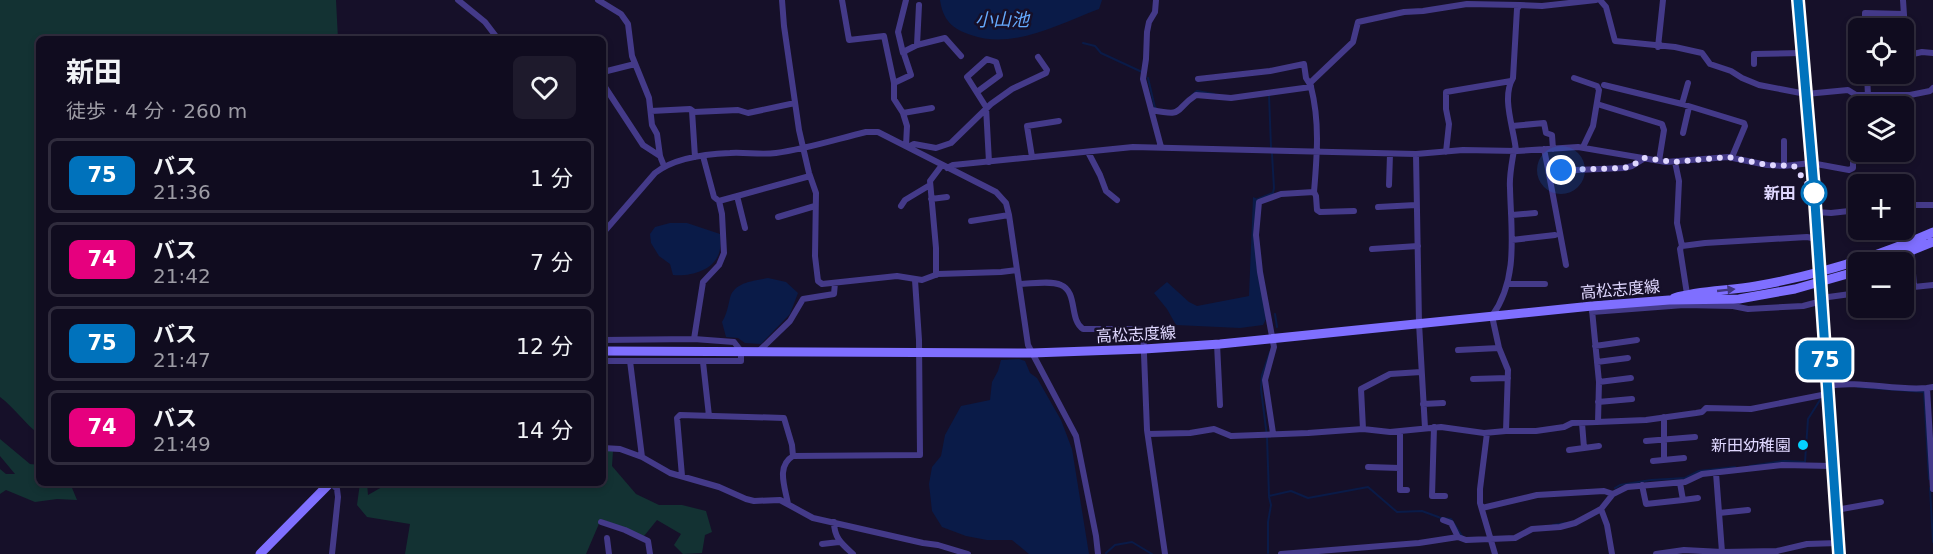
<!DOCTYPE html>
<html lang="ja">
<meta charset="utf-8">
<style>
:root{--surface:#100c1f;--page:#1e1a2c;--text:#f1f3f6;--muted:#9c9ba4;--line:#302c3d}
body{margin:0;font-family:"DejaVu Sans","Noto Sans JP",sans-serif;background:var(--page);color:var(--text);height:100vh;display:flex;flex-direction:column;font-size:22px;white-space:nowrap}
*{box-sizing:border-box;margin:0}
p{font-size:20px;color:var(--muted)}
.icon{flex:none;width:33px;height:33px;fill:none;stroke:currentColor;stroke-width:2;stroke-linecap:round;stroke-linejoin:round}
.map{position:relative;flex:1;overflow:hidden}
.sheet{position:absolute;left:36px;top:36px;width:570px;height:450px;display:flex;flex-direction:column;background:var(--surface);border-radius:9px;box-shadow:0 3px 9px #0003,0 0 0 2px var(--line)}
.sheet>*{flex:none}
.badge{padding:0 12px;border-radius:9px;font-size:21px;line-height:39px}
.fabs{position:absolute;left:1848px;top:18px;display:grid;gap:12px}
.fabs a{display:grid;place-items:center;width:66px;height:66px;border-radius:9px;background:var(--surface);box-shadow:0 3px 9px #0003,0 0 0 2px var(--line);font-size:30px}
.you{position:absolute;width:30px;height:30px;margin:-15px;border:4px solid #fff;border-radius:50%;background:#1a73e8;box-shadow:0 0 0 9px #1a73e833}
.map>.badge{position:absolute;translate:-50% -50%;box-shadow:0 0 0 3px #fff}
.round{display:grid;place-items:center;flex:none;width:63px;height:63px;border-radius:9px;background:var(--page)}
.headline{display:flex;align-items:center;justify-content:space-between;height:102px;padding:0 30px}
h1{font-size:28px;font-weight:700;line-height:45px}
ul{padding:0;list-style:none}
li{display:flex;align-items:center;gap:18px;height:75px;margin:0 12px 9px;padding:0 18px;border:3px solid var(--line);border-radius:9px}
li div{flex:1}
li b{display:block;font-size:22px}
li em{font-style:normal}
li .badge{min-width:66px;font-weight:700;text-align:center}
.map>svg:first-child{display:block}
</style>
<div class="map">
<svg width="1933" height="554" viewBox="0 0 1933 554">
<rect width="100%" height="100%" fill="#161029"/>
<path fill="#133233" d="M0,0h336l2,39h-299v395c-15,-11 -24,-26 -39,-37z
M0,439l30,25 9,1v18h31l7,17 -20,-1 -22,3 -29,-12 -6,4v-25l6,5h9l-15,-18z
M603,451h10l-1,15 24,28 23,11h23l24,6 6,21 -7,3 -3,18 -19,1 -9,-9 7,-11 -24,-14 -13,16 -43,-17 -15,35h-181l5,-30 -43,-7 -10,-12 3,-22h7l1,12 21,-12h214z"/>
<path fill="#0a1b48" d="M940,0h162l-3,9c-40,15 -86,41 -128,26 -19,-6 -28,-15 -31,-35z
M1253,197l5,2 -1,26 9,94 -3,6 -23,3 -64,-3 -9,-16 -13,-16 13,-11 22,20 8,4 52,-10z
M670,223h17l33,11c0,5 1,11 0,15 -3,21 -30,28 -47,26l-3,-11 -11,-8 -8,-13 -1,-9 5,-7z
M768,278l18,4 12,11 -8,21 -29,30 -16,-1 -7,-5 -12,-1 -4,-15c5,-8 6,-16 8,-24 4,-16 24,-17 38,-20z
M1019,359l6,2 5,12 7,5 24,42 11,29 17,105h-60l-17,-14h-25l-21,-4 -24,-9 -10,-16 -3,-27 3,-17 9,-11 4,-21 16,-29 29,-6 2,-18 6,-11 3,-11z"/>
<g fill="none" stroke-linecap="round" stroke-linejoin="round">
<path stroke="#0a1b48" stroke-width="2" d="M1083,43l12,3 6,7 41,19
M1148,78l7,30 2,1
M1192,95l5,-4 17,3
M1269,95l2,52
M1258,199l15,-6 1,-5 -2,-34
M1275,314l2,13
M1270,352l-8,23 -1,14 6,48 2,59 22,-5 17,7 60,-11 29,25 25,-1 19,7 10,1 11,17
M1858,387l66,5 5,87
M1750,466l34,-5 21,1 3,-43 12,-19
M1615,488l5,-3 31,-5 34,-2 14,-7 36,-4
M1930,488l3,54
M1553,525l12,-2
M1106,553l9,-8 17,-3 20,12
M1268,553v-31l3,-17 -2,-8"/>
<path stroke="#443a89" stroke-width="6" d="M458,0l27,22 13,17
M598,0l23,14 7,10 4,32 17,42 3,27 5,9 3,22 4,10
M782,0l2,26 15,104 10,43 7,20 -1,63 3,25 4,3 75,-8 25,4 16,-6 63,-2 16,-2
M842,0l7,40 35,-4 10,47v16l9,14 4,13 -1,20
M1156,0l-1,12 -6,10 -2,10 -1,27 -3,20 18,68
M1600,0l6,7 9,34 60,6 27,6 8,11 21,7 11,7 17,7 47,9 42,-4 8,5h54l20,-4 3,-3
M1903,0l3,45
M1865,28v-15l39,1
M917,45l2,-40
M1658,47l5,-47
M903,53l-5,-21 8,-32
M1904,56l18,-4 11,1
M1754,64v-10l48,-1
M603,72l32,-8
M1867,74l1,22
M1899,74v1
M1574,78l23,8 2,4 -6,36 -10,21
M1198,79l72,-8 34,-7 2,14 5,8
M894,83l17,-8 -7,-21 1,-3 12,-6 28,-7 16,18
M1310,83l43,-41 5,-20 46,-10 19,-1 44,-7 53,1
M1688,83l-6,21 62,19 1,3 -13,31
M603,84l40,61 17,11
M1604,85l78,19
M977,92l23,-17 -4,-13 -9,-3 -20,18 19,30 3,55
M1597,104l65,20 2,6 -5,31
M1152,110c34,7 21,0 44,-15l35,3 80,-11c9,35 6,69 3,105l-33,2 -22,8 -3,33 4,37 14,75 -9,33 8,53
M651,111l39,-2 4,3 44,-2 10,3 47,-10
M692,111l3,46
M903,113l29,-5
M1512,126l32,-3 2,10 6,2 1,14
M1683,133l6,-26
M908,147l6,-3 22,4 15,-5 40,-39 21,-15 34,-16 1,-3 -9,-13
M1544,149l4,20 4,2 72,-3 8,-2 13,-8
M1516,151c-2,-23 -15,-53 -3,-73l4,-69 3,-4 22,1 54,-6
M1088,152l12,23 6,16 11,9
M1446,152l3,-28 -3,-15v-17l65,-11
M1416,154l3,169 6,105
M703,156l11,41 5,4 91,-25
M1032,157l-5,-31 32,-5
M1675,162l4,19 -2,42 5,23
M1784,166v-25
M947,168l6,-3 180,-18 283,7 47,-4 54,1 61,-4 88,15 62,-5 39,8 17,1 27,-3 38,7 4,-2v-21
M1548,169l18,96
M1389,185l1,-31
M1314,192l2,4 1,14 3,2 34,-1
M737,196l8,32
M931,199l16,-2
M1904,205h29
M1908,205l6,82
M901,206l4,-6 25,-15
M1378,207l38,-2
M1816,212l15,1 27,-3
M1512,215l23,-2
M778,217l37,-11
M971,221l38,-6
M603,233l52,-60c19,-15 50,-19 75,-20 15,-1 30,2 46,0 31,-4 61,-14 90,-21h12l118,60 10,11 3,12 19,130 48,91 20,100 2,18
M1512,240l43,-5
M1372,249l46,-3
M936,275v-27l-6,-67 12,-16
M1019,284c12,0 31,-4 42,1 17,7 8,35 22,44h60l4,101 18,124
M1508,284h37
M1904,288l29,-3
M1687,294l-7,-45 2,-3 23,-3 102,-6 10,2
M1821,298l37,-5
M1592,310l7,72 -1,40
M1592,312l92,-7 49,1 15,3 55,-3 19,-5
M694,339l9,-57 16,-17 5,-12 -2,-39 -3,-13
M603,340l91,-1 40,3 7,9v10h-111
M1217,344l3,61
M1595,346l42,-6
M1458,350l41,-2
M759,351l31,-30 13,-22 31,-5 1,-11
M603,361h27l12,96 28,16 49,14 27,12 8,2 26,-1 33,18 110,25 15,2 30,9
M703,362l6,54
M1597,362l31,-4
M1473,379l35,-1
M1599,382l32,-4
M1827,386c33,-6 67,5 100,2
M1933,387l-6,1 6,101
M1598,402l34,-3
M1423,404l20,-1
M1664,417v43
M1582,423l2,25
M1434,427l-2,69h13
M1363,429l-2,-40 29,-15 31,-2
M1400,431v59h7
M1506,431l2,-61 -9,-22 -7,-32c27,-38 19,-84 18,-128 -1,-12 2,-25 4,-38
M1487,433l-7,56v14l15,51
M1148,434l42,-1 24,-4 17,7 77,-3 55,-4 27,3 51,-5 43,6 22,-2h30l28,-4 8,-4 74,-3 50,-7 6,-1 4,-4 45,1 76,-15
M1646,441l49,-4
M603,448l17,1 22,8
M1569,450l30,-4
M1653,461l31,-3
M1368,467l32,1
M1716,473l6,79
M682,476l-5,-58 3,-3 104,3 8,27 1,11
M331,483l6,6 1,8 -6,57
M1680,483l3,17 15,-2
M1642,485l4,19 37,-4
M788,504c-3,-17 -12,-38 5,-48l127,-1 -1,-115 -4,-60
M1482,508l55,-13 67,-4 9,3
M1601,509l6,16 5,29
M1836,510l45,-8
M1719,513l29,-3
M1443,520l8,3 7,14 8,3 49,-2 17,-9 28,-2 15,-4 26,-14 12,-15 14,-7 58,-5 17,-8 80,-9 50,1
M601,522l24,8 23,11 2,13
M834,522c0,16 8,22 19,32
M607,538l2,16
M822,544l17,-2
M1281,554l138,-11 39,-6
M1656,554l28,-4 38,2 55,-1 30,-7 31,-1"/>
<path stroke="#7f6fff" stroke-width="9" d="M1883,262l50,-20
M1674,298c27,-8 55,-7 82,-12 62,-11 120,-29 177,-54
M603,351l429,2 112,-4 76,-5 372,-38 77,-6 70,-1 56,-10 63,-18
M260,554l70,-71"/>
<path stroke="#d15fff" stroke-width="10" d="M1798,0l16,188 25,366"/>
</g>
<defs><path id="oneway-solid" d="M-6-.8H1V-3.2L6.5 0L1 3.2V.8H-6Z" transform="scale(1.5)"/></defs>
<use fill="#40367f" href="#oneway-solid" transform="translate(1726 290) rotate(-6)"/>
<g fill="none" stroke-linecap="round" stroke-linejoin="round">
<defs>
<path id="line" d="M1798,0l16,188 25,366"/>
</defs>
<use href="#line" stroke="#fff" stroke-width="14"/>
<use href="#line" stroke="#0072bc" stroke-width="9"/>
<path stroke="#e0d8ff" stroke-width="6" stroke-dasharray="0 10.8" d="M1561,170l63,-2 8,-2 12,-8 29,4 55,-5 39,8 27,1 20,27"/>
</g>
<circle fill="#fff" stroke="#0072bc" stroke-width="3" cx="1814" cy="193" r="12"/>
<circle fill="#04d1ff" stroke="#161029" stroke-width="2" cx="1803" cy="445" r="6"/>
<g text-anchor="middle" stroke-width="5" stroke-linejoin="round" paint-order="stroke">
<g font-size="16" font-weight="bold" fill="#e0d8ff" stroke="#161029" text-anchor="end">
<text x="1796" y="199">新田</text>
</g>
<g font-size="16" fill="#e0d8ff" stroke="#161029">
<text transform="translate(1620 289) rotate(-5)" y="6">高松志度線</text>
<text transform="translate(1136 334) rotate(-3)" y="6">高松志度線</text>
</g>
<g font-size="16" fill="#e0d8ff" stroke="#161029" text-anchor="end">
<text x="1791" y="451">新田幼稚園</text>
</g>
<g font-size="18" font-style="italic" fill="#66abff" stroke="#161029">
<text x="1002" y="26">小山池</text>
</g>
</g>
</svg>
<div class="fabs">
<a><svg class="icon" aria-label="locate" viewBox="0 0 24 24"><circle cx="12" cy="12" r="6"/><path d="M12 2v4M12 18v4M2 12h4M18 12h4"/></svg></a>
<a><svg class="icon" aria-label="layers" viewBox="0 0 24 24"><path d="M12 4l9 5-9 5-9-5zM3 14l9 5 9-5"/></svg></a>
<a>+</a>
<a>−</a>
</div>
<div class="you" style="left:1561px;top:170px"></div>
<b class="badge" style="left:1825px;top:360px;background:#0072bc;color:#fff">75</b>
<section class="sheet">
<div class="headline"><div><h1>新田</h1><p>徒歩 · 4 分 · 260 m</p></div><a class="round"><svg class="icon" aria-label="heart" viewBox="0 0 24 24"><path d="M12 20l-8-8c-3-5 5-10 8-4 3-6 11-1 8 4z"/></svg></a></div>
<ul>
<li><span class="badge" style="background:#0072bc;color:#fff">75</span><div><b>バス</b><p>21:36</p></div><em>1 分</em></li>
<li><span class="badge" style="background:#e6007e;color:#fff">74</span><div><b>バス</b><p>21:42</p></div><em>7 分</em></li>
<li><span class="badge" style="background:#0072bc;color:#fff">75</span><div><b>バス</b><p>21:47</p></div><em>12 分</em></li>
<li><span class="badge" style="background:#e6007e;color:#fff">74</span><div><b>バス</b><p>21:49</p></div><em>14 分</em></li>
</ul>
</section>
</div>
